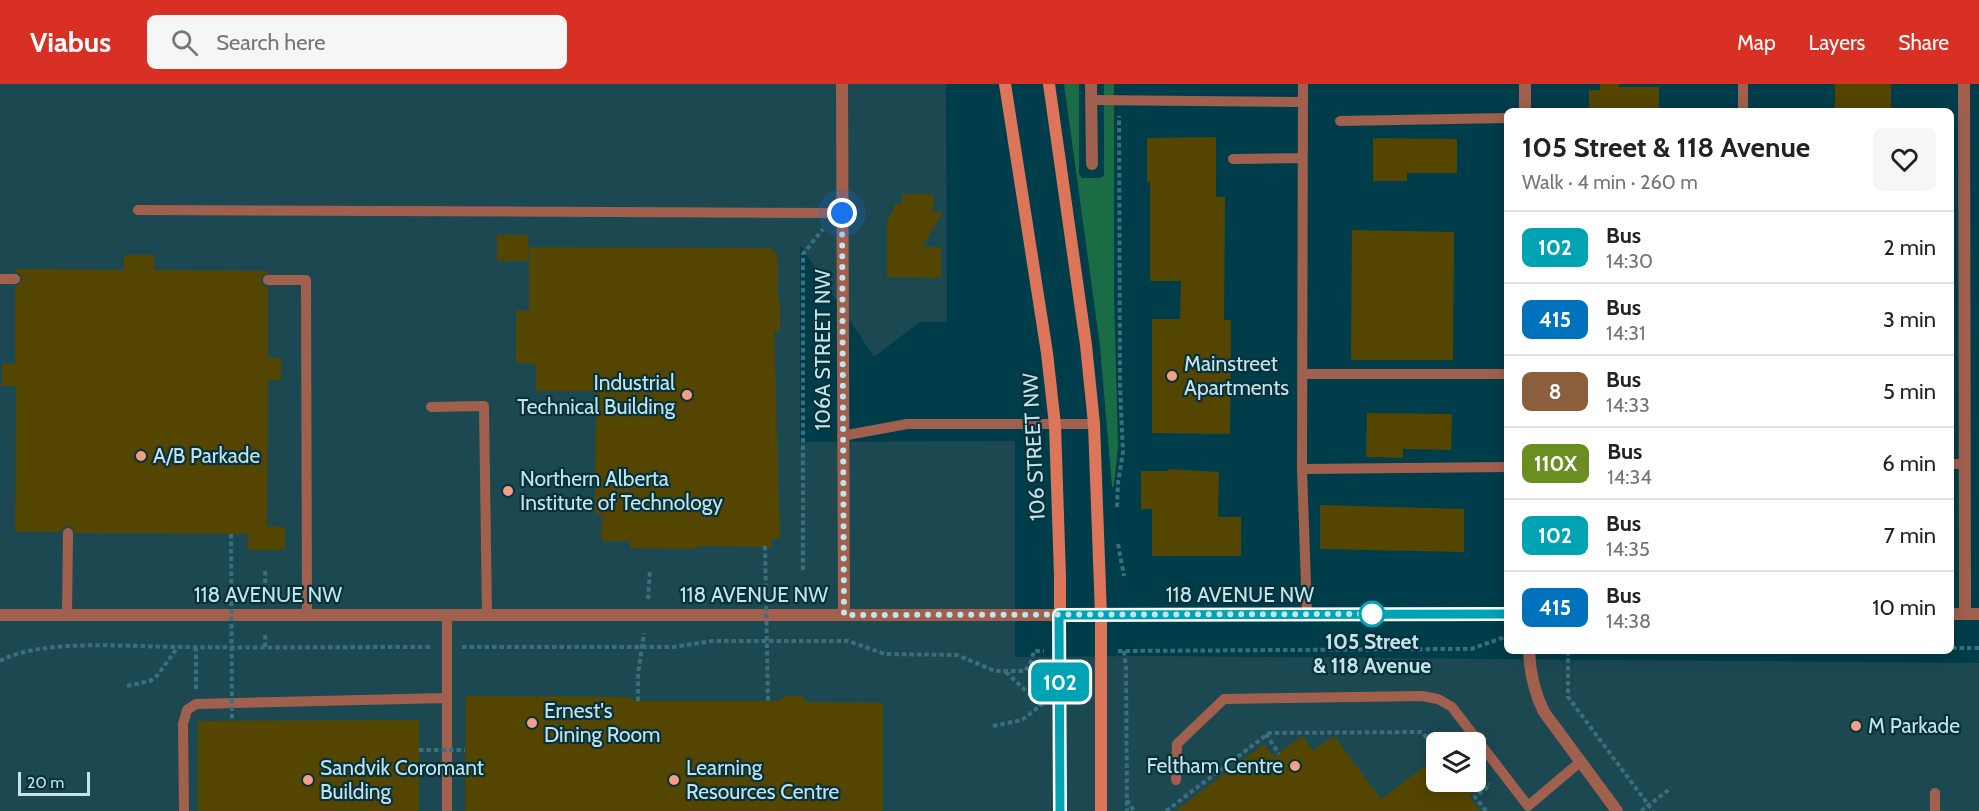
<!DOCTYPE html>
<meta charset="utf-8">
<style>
:root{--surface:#fff;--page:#f6f6f6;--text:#222;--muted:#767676;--line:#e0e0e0;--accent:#d93025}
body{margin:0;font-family:Cabin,sans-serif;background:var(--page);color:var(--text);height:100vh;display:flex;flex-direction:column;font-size:22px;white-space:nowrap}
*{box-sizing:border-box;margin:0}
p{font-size:20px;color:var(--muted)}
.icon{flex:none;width:33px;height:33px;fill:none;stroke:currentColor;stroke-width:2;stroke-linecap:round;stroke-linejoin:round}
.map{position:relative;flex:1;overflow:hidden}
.drawer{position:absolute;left:1504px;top:24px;width:450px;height:546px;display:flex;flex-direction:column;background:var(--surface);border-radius:9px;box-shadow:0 3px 15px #0003}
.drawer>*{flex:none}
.badge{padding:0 12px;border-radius:9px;font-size:21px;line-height:39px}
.fabs{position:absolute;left:1426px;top:648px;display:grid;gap:12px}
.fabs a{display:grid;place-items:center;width:60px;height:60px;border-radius:9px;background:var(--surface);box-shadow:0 3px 15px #0003;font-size:30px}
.scale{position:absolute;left:18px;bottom:15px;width:72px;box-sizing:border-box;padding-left:6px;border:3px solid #c2e4ee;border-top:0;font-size:16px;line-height:21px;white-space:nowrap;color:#c2e4ee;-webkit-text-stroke:4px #09313a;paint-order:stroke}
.you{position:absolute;width:30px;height:30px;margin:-15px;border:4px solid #fff;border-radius:50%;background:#1a73e8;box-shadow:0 0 0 9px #1a73e833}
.map>.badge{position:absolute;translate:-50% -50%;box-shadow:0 0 0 3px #fff}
.round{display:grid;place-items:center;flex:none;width:63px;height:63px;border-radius:9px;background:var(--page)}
.overview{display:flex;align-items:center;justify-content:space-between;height:102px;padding:0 18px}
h1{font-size:28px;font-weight:700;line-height:45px}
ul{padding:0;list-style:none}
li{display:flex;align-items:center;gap:18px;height:72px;padding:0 18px;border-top:2px solid var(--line)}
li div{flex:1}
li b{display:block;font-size:22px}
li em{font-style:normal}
li .badge{min-width:66px;font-weight:700;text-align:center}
header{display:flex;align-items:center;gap:36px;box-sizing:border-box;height:84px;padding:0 30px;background:var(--accent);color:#fff}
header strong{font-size:28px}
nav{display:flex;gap:33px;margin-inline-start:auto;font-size:21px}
.search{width:420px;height:54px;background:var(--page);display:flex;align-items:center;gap:15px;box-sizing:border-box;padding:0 21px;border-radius:9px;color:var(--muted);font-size:22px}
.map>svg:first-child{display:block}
</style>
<header>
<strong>Viabus</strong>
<div class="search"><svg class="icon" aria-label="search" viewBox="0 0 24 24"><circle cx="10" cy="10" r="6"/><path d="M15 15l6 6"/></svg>Search here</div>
<nav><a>Map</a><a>Layers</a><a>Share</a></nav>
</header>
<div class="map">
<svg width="1979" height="727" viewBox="0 0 1979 727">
<rect width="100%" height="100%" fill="#003d4a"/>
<path fill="#1c4852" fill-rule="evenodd" d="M0,0h946l1,238h-27l-46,35 -74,-112v197l215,-1v216l132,-1 832,7v148h-1979zM1437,658h39v40h-39z"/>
<path fill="#196c43" d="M1064,0h15v90l3,4h17l5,-2v-92h10v209l4,154 -4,39 -2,1 -12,-141z"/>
<path fill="#544600" d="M1600,0h19v3h40v21h-14v3h-56v-21h11z
M1835,0h56v27h-56z
M1216,53v60h9l-1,123h7l-1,114 -78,-1v-114h28l1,-38h-31v-99h-3v-44z
M1373,54l84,1v34h-50v8h-34z
M902,110h31v18h10l-21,35h19v31l-54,-1v-57l7,-10v-6h8z
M1352,146l102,2 -1,128h-102z
M497,151h31v26h-31z
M529,163l242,1 6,6 1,46h2v32l-6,-1 6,207 -8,1v8l-75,-1v3l-67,-1v-7h-29l1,-27h-7l1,-123h-60v-27l-20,-1v-53l13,1z
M124,171h30v15l114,1v2l-6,3 -1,3 1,5 6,4v70h13v22h-13l-1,146 18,1v23h-37v-16l-173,-1 -3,-6 -4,-1 -6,3 -1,3h-46l1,-146h-14v-22h13v-78l4,-1 3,-5 -1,-5 -6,-3v-3l109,1z
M1367,329l85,1 -1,36 -48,-1v9l-37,-1z
M1168,385l51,3 -1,45h23v39h-89v-47h-11v-38h27z
M1320,421l144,4v43l-144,-3z
M466,612l164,1 5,4h144l6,-5h19l1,6 78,1v108h-418z
M395,636h24v91h-221v-90z
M1302,652l11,15 21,-15 47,63 56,-42v25h51l-19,14 11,15h-305l89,-67 10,13z"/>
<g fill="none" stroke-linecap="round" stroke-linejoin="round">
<path stroke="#3a6f7b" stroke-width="4" stroke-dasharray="4.5 3" stroke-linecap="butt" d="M1117,423l1,-24 5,-31 -3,-65 -1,-271
M1118,460l6,32
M803,486v-316l20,-25
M265,487v26
M648,515l2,-29
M196,563v42
M265,563v-15
M462,563h211l39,-6h136l37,13 72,1 38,16h30l5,-7 4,-13h10
M1952,564h27
M1118,567l335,-2h18l37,-13
M1124,567l2,16 1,144
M1568,567v46l85,114
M0,577c41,-23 132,-14 180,-14 83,1 167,0 250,0
M127,602l23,-5 7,-5 21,-29
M638,617v-27l6,-41
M993,642l29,-6 19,-15 -35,-33
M1266,650l13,20
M1127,716l7,11
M1166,727l103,-78 153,-1 15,19
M1486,727l-11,-14 15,-12 -1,-1"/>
<path stroke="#a1604e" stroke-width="10" d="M1303,0l-1,385 5,145
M1091,16l212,2
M1743,27v-27
M1340,37l168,-3
M1233,75l69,-1
M138,126l704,3
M0,195h15
M268,196h38l1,334
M1302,290h206
M431,323l53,-1 3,209
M842,352l65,-12h187
M1952,380h13
M1302,385l206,-2
M67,530l1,-81
M447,531v196
M1176,696l1,-36 47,-45 198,-3 16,3 14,8 76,99 52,-44
M184,727l-1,-87 4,-14 9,-6 251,-6
M1935,727v-18"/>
<path stroke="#a1604e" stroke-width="12" d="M842,0l2,531
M1091,0l1,80
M1964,0l1,530
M0,531h1059
M1529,567c1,23 5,41 15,61l73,99"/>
<path stroke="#a1604e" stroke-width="12" d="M1525,0v27
M1952,530h27
M1059,531l449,-1"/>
<path stroke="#dc7559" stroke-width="12" d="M1005,0l42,269 8,72 5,151v235
M1049,0l37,261 8,79 7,191v196"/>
<path stroke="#3a6f7b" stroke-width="4" stroke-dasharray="4.5 3" stroke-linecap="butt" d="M231,450l1,187
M765,462l3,155
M419,666h46
M1641,727l30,-23"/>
</g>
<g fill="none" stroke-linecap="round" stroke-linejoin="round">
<defs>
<path id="line" d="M1060,727l-1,-196 449,-1"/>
</defs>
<use href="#line" stroke="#fff" stroke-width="14"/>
<use href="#line" stroke="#00a3b4" stroke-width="9"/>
<path stroke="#c2e4ee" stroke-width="6" stroke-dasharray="0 10.8" d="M842,129l2,402 534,-1h-6"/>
</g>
<g fill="#f49e87" stroke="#09313a" stroke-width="2">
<circle cx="1172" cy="292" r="6"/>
<circle cx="687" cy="311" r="6"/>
<circle cx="141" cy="372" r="6"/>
<circle cx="508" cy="407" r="6"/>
<circle cx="532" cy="639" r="6"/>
<circle cx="1856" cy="642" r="6"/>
<circle cx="1295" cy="682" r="6"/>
<circle cx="308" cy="696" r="6"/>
<circle cx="674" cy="696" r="6"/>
</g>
<circle fill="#fff" stroke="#00a3b4" stroke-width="3" cx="1372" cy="530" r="12"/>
<g text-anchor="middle" stroke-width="4.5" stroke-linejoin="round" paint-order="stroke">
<g font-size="21" fill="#c2e4ee" stroke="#09313a">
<text transform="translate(823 266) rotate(-90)" y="7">106A STREET NW</text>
<text transform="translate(1034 363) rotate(-93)" y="7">106 STREET NW</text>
<text x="268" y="518">118 AVENUE NW</text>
<text x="754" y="518">118 AVENUE NW</text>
<text x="1240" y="518">118 AVENUE NW</text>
</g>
<g font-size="21" fill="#c2e4ee" stroke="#09313a" text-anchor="start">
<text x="1184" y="287">Mainstreet<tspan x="1184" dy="24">Apartments</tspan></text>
<text x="675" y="306" text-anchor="end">Industrial<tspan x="675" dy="24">Technical Building</tspan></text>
<text x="153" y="379">A/B Parkade</text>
<text x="520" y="402">Northern Alberta<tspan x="520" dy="24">Institute of Technology</tspan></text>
<text x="544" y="634">Ernest's<tspan x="544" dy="24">Dining Room</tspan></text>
<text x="1868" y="649">M Parkade</text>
<text x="1283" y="689" text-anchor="end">Feltham Centre</text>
<text x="320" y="691">Sandvik Coromant<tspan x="320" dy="24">Building</tspan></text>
<text x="686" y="691">Learning<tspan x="686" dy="24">Resources Centre</tspan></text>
</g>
<g font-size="21" font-weight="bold" fill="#c2e4ee" stroke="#09313a">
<text x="1372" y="565">105 Street<tspan x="1372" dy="24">&amp; 118 Avenue</tspan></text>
</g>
</g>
</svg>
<div class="fabs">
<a><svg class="icon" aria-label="layers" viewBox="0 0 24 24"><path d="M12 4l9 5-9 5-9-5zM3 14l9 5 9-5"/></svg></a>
</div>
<div class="scale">20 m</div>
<div class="you" style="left:842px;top:129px"></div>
<b class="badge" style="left:1060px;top:598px;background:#00a3b4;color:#fff">102</b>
<section class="drawer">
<div class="overview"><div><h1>105 Street &amp; 118 Avenue</h1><p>Walk · 4 min · 260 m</p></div><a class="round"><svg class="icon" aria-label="heart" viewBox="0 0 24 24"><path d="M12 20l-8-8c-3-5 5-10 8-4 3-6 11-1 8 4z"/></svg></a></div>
<ul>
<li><span class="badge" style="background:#00a3b4;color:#fff">102</span><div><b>Bus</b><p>14:30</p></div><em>2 min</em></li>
<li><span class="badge" style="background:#0072bc;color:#fff">415</span><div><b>Bus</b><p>14:31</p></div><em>3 min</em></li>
<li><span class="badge" style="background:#8b5e3c;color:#fff">8</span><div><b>Bus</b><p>14:33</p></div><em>5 min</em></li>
<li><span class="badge" style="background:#6b8e23;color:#fff">110X</span><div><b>Bus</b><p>14:34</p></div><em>6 min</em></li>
<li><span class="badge" style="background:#00a3b4;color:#fff">102</span><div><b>Bus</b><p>14:35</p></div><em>7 min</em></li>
<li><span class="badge" style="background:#0072bc;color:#fff">415</span><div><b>Bus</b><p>14:38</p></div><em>10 min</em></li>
</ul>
</section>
</div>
